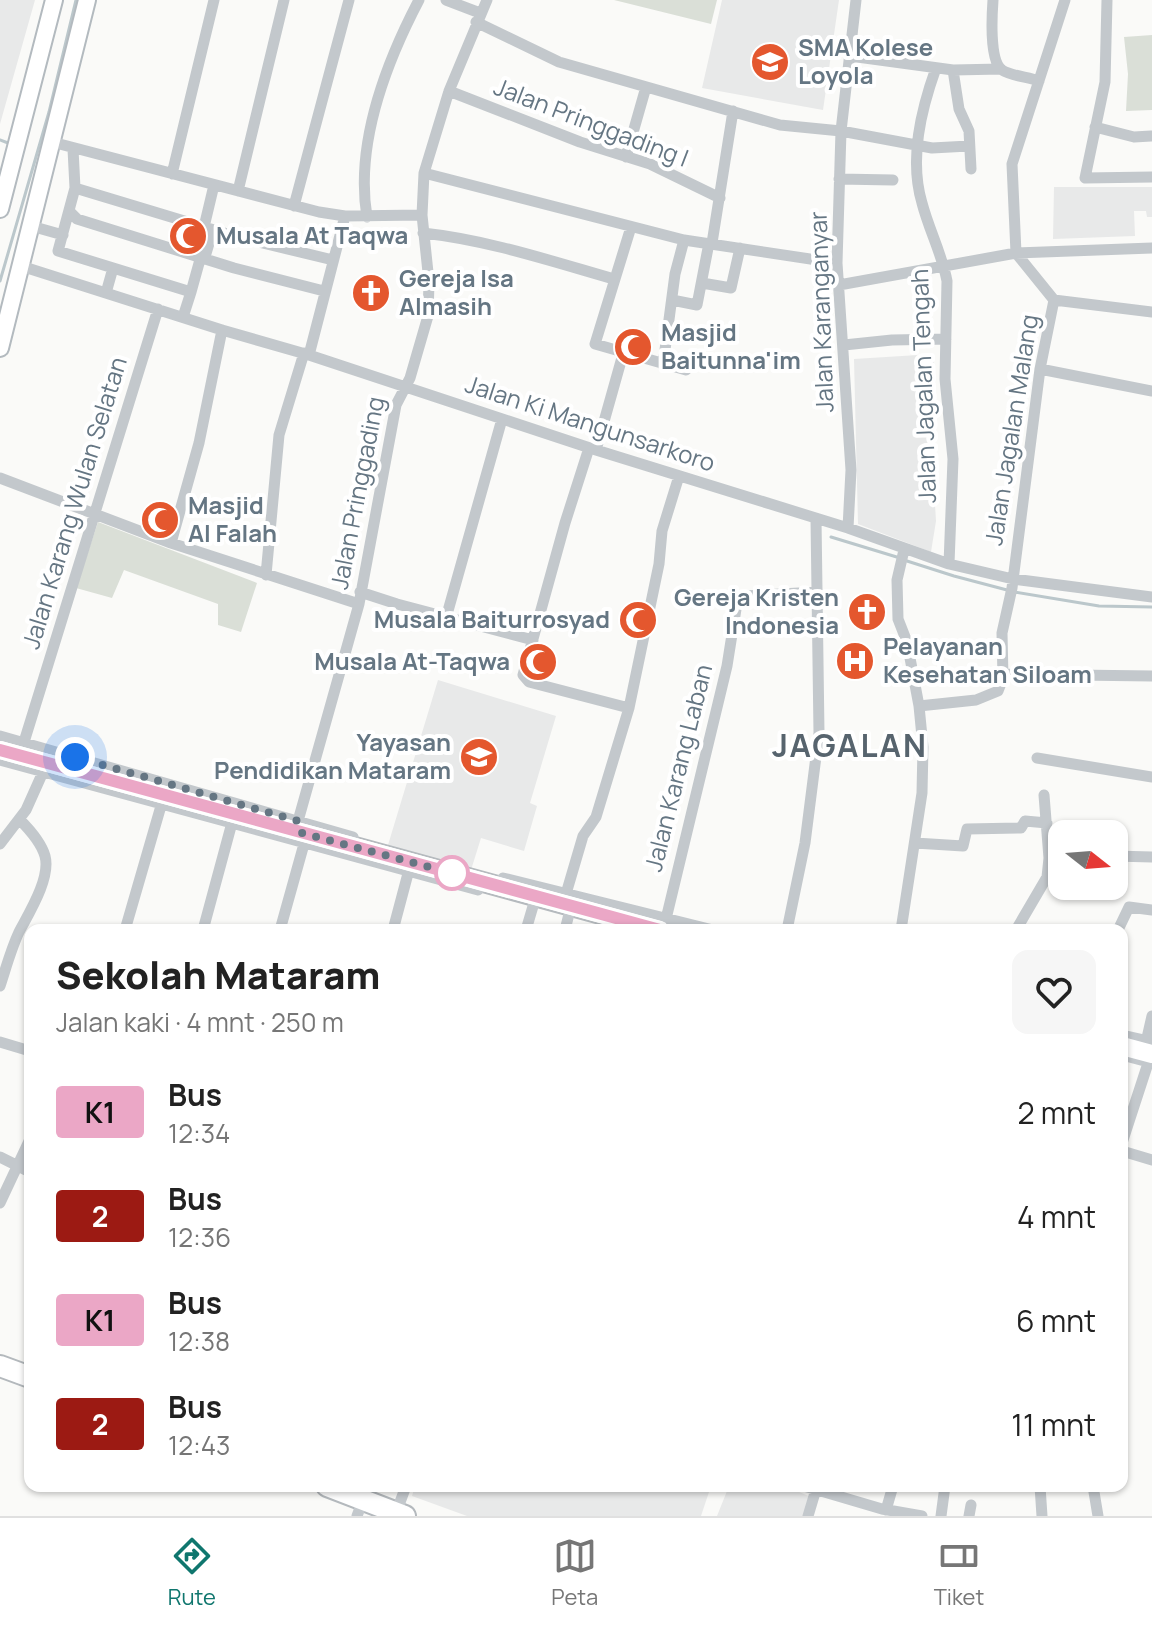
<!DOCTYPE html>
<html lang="id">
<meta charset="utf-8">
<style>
:root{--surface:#fff;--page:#f6f6f6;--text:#222;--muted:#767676;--line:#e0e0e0;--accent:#0f766e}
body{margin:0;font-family:Manrope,sans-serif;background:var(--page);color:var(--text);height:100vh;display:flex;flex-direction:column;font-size:30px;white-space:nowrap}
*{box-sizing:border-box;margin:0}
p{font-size:26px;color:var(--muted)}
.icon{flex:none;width:44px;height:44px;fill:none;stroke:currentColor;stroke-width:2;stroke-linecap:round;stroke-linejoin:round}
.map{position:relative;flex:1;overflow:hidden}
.sheet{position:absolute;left:24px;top:924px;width:1104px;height:568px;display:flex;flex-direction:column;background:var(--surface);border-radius:16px;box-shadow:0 2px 6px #0004}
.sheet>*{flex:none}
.badge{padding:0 16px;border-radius:6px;font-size:28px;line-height:52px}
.needle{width:52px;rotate:107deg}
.fabs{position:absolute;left:1048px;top:820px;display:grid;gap:16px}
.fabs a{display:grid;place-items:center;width:80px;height:80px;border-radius:16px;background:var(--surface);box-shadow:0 2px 6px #0004;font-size:40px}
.you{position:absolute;width:40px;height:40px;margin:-20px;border:6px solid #fff;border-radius:50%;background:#1a73e8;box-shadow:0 0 0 12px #1a73e833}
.map>.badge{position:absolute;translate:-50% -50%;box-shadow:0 0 0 4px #fff}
.round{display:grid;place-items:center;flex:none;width:84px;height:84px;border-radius:16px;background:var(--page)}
.overview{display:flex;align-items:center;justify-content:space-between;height:136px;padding:0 32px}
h1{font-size:38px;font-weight:800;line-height:60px}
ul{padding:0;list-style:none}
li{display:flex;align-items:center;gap:24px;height:104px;padding:0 32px}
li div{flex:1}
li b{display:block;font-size:30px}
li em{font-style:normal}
li .badge{min-width:88px;font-weight:700;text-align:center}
.dock{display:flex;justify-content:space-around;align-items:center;height:112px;border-top:2px solid var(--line);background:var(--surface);font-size:22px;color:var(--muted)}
.dock a{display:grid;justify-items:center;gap:4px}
.dock .selected{color:var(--accent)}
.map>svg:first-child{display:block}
</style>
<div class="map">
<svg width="1152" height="1516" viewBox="0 0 1152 1516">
<rect width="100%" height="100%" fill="#fafaf8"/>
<path fill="#e8e9e9" d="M0,0h35l-35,124z
M722,0h117l-16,110 -121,-22z
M1054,187h98v30h-5l-1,-6h-12l1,25 -82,3z
M934,354v68l-4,1 6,98 -5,31 -73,-28 -4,-165z
M438,680l118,36 -26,87 7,3 -13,45 -43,-13 -10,32 -83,-25z
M415,1486h296l-10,30h-234l-55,-20z
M729,1486h56l26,11 -5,19h-89z"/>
<path fill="#dadfd7" d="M614,0h103l-6,24z
M1152,35v75l-26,1 2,-37 -4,-37z
M98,522l159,61 -16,49 -23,-7v-21l-94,-34 -12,28 -36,-10z"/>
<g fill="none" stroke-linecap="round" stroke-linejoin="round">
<path stroke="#bbc7cb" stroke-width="3" d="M0,140l8,3
M0,281l49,-169 27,-112
M831,537l69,21
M907,561l47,15 53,14
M1014,592l85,14 53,1"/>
<defs>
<path id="secondary" d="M0,209l54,-209
M0,348l87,-348"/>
<path id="primary" d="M0,750l659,180
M1122,1046l30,8"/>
<path id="highway" d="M0,1366l30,11
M327,1486l78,30"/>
</defs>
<use href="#secondary" stroke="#b3babf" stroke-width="20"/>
<use href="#primary" stroke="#b5babe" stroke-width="22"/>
<use href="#highway" stroke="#b4b9bd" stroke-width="24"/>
<path stroke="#c3c8cc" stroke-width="11" d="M446,0l34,13
M993,0c-1,14 -4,61 9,70 9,6 26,7 37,11
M1107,0l-2,82 -20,96 67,-1
M476,22l83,40 221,63 61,6 91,17 37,-2
M850,56l103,14 48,-1
M936,68c-15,42 -27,91 -14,135 7,27 20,51 25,78l-2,98 8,80 -4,105
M953,70l6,39 10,22 2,38
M449,91l131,51 70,22 70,34
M1095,127l39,10 17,-1
M52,142l267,70 26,4 77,-1
M73,149l2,39 -17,63 133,41 -8,25
M626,157l20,-70
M424,173l260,67 153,23
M172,174l42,-174
M839,179l54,1
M75,188l159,48 99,24
M238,191l46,-191
M294,206l55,-206
M70,212l7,7 157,49 90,23
M367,217c-12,-72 19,-154 52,-217
M31,226l32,9
M204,227l10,-42
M631,227l-36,117 91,26
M423,233c65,7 128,28 191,46
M712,243l21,-132
M190,252l8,-27
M1016,253l-4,-89 53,-164
M1016,253l38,47
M205,257l8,-27
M21,266l201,64 87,25 287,95 252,78 101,36 64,15 139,18
M702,283l29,5 9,-40
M839,285l177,-32 136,-5
M191,292l10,-36
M106,293l7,-25
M672,300l25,5 12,-62
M1054,300l98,12
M844,345l48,-5 54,-1
M309,355l36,-139
M663,365l12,-91 9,-34
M1040,369l112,22
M589,448l-24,75 -42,152 6,7 100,26
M596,450l27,-96
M0,478l171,65 188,61
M848,528l3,-58 -14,-207 4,-132 15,-131
M171,543l28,-100 23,-113
M266,575l13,-140 25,-82
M360,592l37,12 136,36
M446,618l56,-199
M1003,674l149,2
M919,706l57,-6 22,-9 5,-13 -1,-45 10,-45 28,-219 14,-69
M0,736l353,101
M20,755l138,-446
M1037,758l115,19
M0,760l478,130
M915,843l48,3 4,-17 54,-1 4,-7 22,2
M0,844l26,-34 17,-38
M1114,856l38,1
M503,878l210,52
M563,904l20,-68 13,-19 33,-109 30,-144 3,-33 17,-55
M125,930l38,-131
M203,930l30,-111
M280,930l24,-86 -6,-23 61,-217 37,-199 14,-27 18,-62 1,-34 -7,-67 2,-42 25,-82 38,-91
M393,930l17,-64
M526,930l10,-34
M565,930l6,-24
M661,930l5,-11 61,-253 10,-63 7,-7 73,-4
M787,930l18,-87 14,-110 -3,-214
M901,930l21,-137 1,-46 -4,-41 -12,-64 -9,-23 -1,-39 7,-30
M1016,930l31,-53 2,-19 -5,-63
M1118,930l11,-23 23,3
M0,986c6,-18 11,-37 19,-54 10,-19 32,-54 26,-76 -4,-14 -16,-27 -25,-36
M1122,1035l30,7
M0,1042l30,9
M1144,1051l8,-35
M1122,1055l30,8
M1122,1143l29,-89
M1122,1151l30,9
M0,1157l30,15
M0,1203l30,-64
M804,1486l78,23 40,7
M1040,1486l2,30
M1093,1486l5,30
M886,1510l7,-24
M396,1513l10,-27
M357,1516l6,-16
M808,1516l9,-30
M941,1516l4,-30
M969,1516l2,-11"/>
<use href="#secondary" stroke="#fff" stroke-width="16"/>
<use href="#primary" stroke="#fff" stroke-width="18"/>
<use href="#highway" stroke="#fff" stroke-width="20"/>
</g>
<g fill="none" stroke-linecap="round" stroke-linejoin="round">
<defs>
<path id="line" d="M0,750l660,180"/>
</defs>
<use href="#line" stroke="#fff" stroke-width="18"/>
<use href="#line" stroke="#eba7c6" stroke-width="12"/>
<path stroke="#657683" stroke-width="8" stroke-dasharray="0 14.4" d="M75,757l223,64 4,12 150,40"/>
</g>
<defs>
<symbol id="school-disc" viewBox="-11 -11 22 22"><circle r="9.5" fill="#e4572e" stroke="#fff"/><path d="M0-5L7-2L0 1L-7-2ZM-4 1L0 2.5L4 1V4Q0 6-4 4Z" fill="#fff"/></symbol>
<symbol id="mosque-disc" viewBox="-11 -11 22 22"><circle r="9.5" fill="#e4572e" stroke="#fff"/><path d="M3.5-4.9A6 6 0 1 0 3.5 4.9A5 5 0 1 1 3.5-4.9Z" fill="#fff"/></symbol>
<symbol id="church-disc" viewBox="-11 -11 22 22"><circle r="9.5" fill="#e4572e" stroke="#fff"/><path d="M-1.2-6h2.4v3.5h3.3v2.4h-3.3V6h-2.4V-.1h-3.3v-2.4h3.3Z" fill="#fff"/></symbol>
<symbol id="hospital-disc" viewBox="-11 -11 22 22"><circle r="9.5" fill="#e4572e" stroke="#fff"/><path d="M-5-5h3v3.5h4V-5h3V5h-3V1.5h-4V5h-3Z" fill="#fff"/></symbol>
</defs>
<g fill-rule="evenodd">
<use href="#school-disc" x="748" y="40" width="44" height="44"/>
<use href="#mosque-disc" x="166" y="214" width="44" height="44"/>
<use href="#church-disc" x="349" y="271" width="44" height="44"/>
<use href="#mosque-disc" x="611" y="325" width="44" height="44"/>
<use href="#mosque-disc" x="138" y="498" width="44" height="44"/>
<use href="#church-disc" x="845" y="590" width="44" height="44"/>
<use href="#mosque-disc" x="616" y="598" width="44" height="44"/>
<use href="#hospital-disc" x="833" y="639" width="44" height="44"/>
<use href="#mosque-disc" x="516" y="640" width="44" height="44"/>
<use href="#school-disc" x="457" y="735" width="44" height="44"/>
</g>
<circle fill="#fff" stroke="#eba7c6" stroke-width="4" cx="452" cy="873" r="16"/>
<g text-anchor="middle" stroke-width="8" stroke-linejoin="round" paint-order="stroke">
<g font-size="24" font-weight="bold" fill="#657683" stroke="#fff" text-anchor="start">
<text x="798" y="56">SMA Kolese<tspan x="798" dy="28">Loyola</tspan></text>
<text x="216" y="244">Musala At Taqwa</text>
<text x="399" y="287">Gereja Isa<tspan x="399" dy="28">Almasih</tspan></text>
<text x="661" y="341">Masjid<tspan x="661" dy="28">Baitunna'im</tspan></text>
<text x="188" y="514">Masjid<tspan x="188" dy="28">Al Falah</tspan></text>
<text x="839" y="606" text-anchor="end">Gereja Kristen<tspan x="839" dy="28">Indonesia</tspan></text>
<text x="610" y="628" text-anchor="end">Musala Baiturrosyad</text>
<text x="883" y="655">Pelayanan<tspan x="883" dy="28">Kesehatan Siloam</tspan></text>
<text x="510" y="670" text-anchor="end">Musala At-Taqwa</text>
<text x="451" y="751" text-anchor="end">Yayasan<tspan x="451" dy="28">Pendidikan Mataram</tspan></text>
</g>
<g font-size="24" fill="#657683" stroke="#fff">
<text transform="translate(591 123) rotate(21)" y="8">Jalan Pringgading I</text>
<text transform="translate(822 312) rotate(-92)" y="8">Jalan Karanganyar</text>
<text transform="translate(924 386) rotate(-92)" y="8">Jalan Jagalan Tengah</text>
<text transform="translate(590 424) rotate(18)" y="8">Jalan Ki Mangunsarkoro</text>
<text transform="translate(1012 430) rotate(-81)" y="8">Jalan Jagalan Malang</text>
<text transform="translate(358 493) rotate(-79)" y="8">Jalan Pringgading</text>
<text transform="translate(75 503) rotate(-73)" y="8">Jalan Karang Wulan Selatan</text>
<text transform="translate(679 768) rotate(-76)" y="8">Jalan Karang Laban</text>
</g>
<g font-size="32" font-weight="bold" letter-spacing="2" fill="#57646e" stroke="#fff">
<text x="850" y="757">JAGALAN</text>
</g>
</g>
</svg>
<div class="fabs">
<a><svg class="needle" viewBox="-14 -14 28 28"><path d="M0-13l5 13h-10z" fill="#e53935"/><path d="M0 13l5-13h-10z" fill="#767676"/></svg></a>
</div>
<div class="you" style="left:75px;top:757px"></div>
<section class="sheet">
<div class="overview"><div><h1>Sekolah Mataram</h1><p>Jalan kaki · 4 mnt · 250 m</p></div><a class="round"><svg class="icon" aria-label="heart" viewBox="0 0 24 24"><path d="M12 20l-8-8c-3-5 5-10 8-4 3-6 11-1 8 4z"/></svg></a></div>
<ul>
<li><span class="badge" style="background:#eba7c6;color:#111">K1</span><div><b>Bus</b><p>12:34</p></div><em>2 mnt</em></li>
<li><span class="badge" style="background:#9c1a13;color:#fff">2</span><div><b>Bus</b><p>12:36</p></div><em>4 mnt</em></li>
<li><span class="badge" style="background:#eba7c6;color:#111">K1</span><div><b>Bus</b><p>12:38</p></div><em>6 mnt</em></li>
<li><span class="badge" style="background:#9c1a13;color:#fff">2</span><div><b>Bus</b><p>12:43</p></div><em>11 mnt</em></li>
</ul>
</section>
</div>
<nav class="dock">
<a class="selected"><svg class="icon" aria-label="directions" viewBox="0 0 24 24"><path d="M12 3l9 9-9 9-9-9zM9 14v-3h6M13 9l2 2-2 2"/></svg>Rute</a>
<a><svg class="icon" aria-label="map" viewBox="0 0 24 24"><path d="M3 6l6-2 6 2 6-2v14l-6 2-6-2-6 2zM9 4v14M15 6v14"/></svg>Peta</a>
<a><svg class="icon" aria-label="tickets" viewBox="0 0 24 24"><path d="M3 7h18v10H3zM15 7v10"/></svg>Tiket</a>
</nav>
